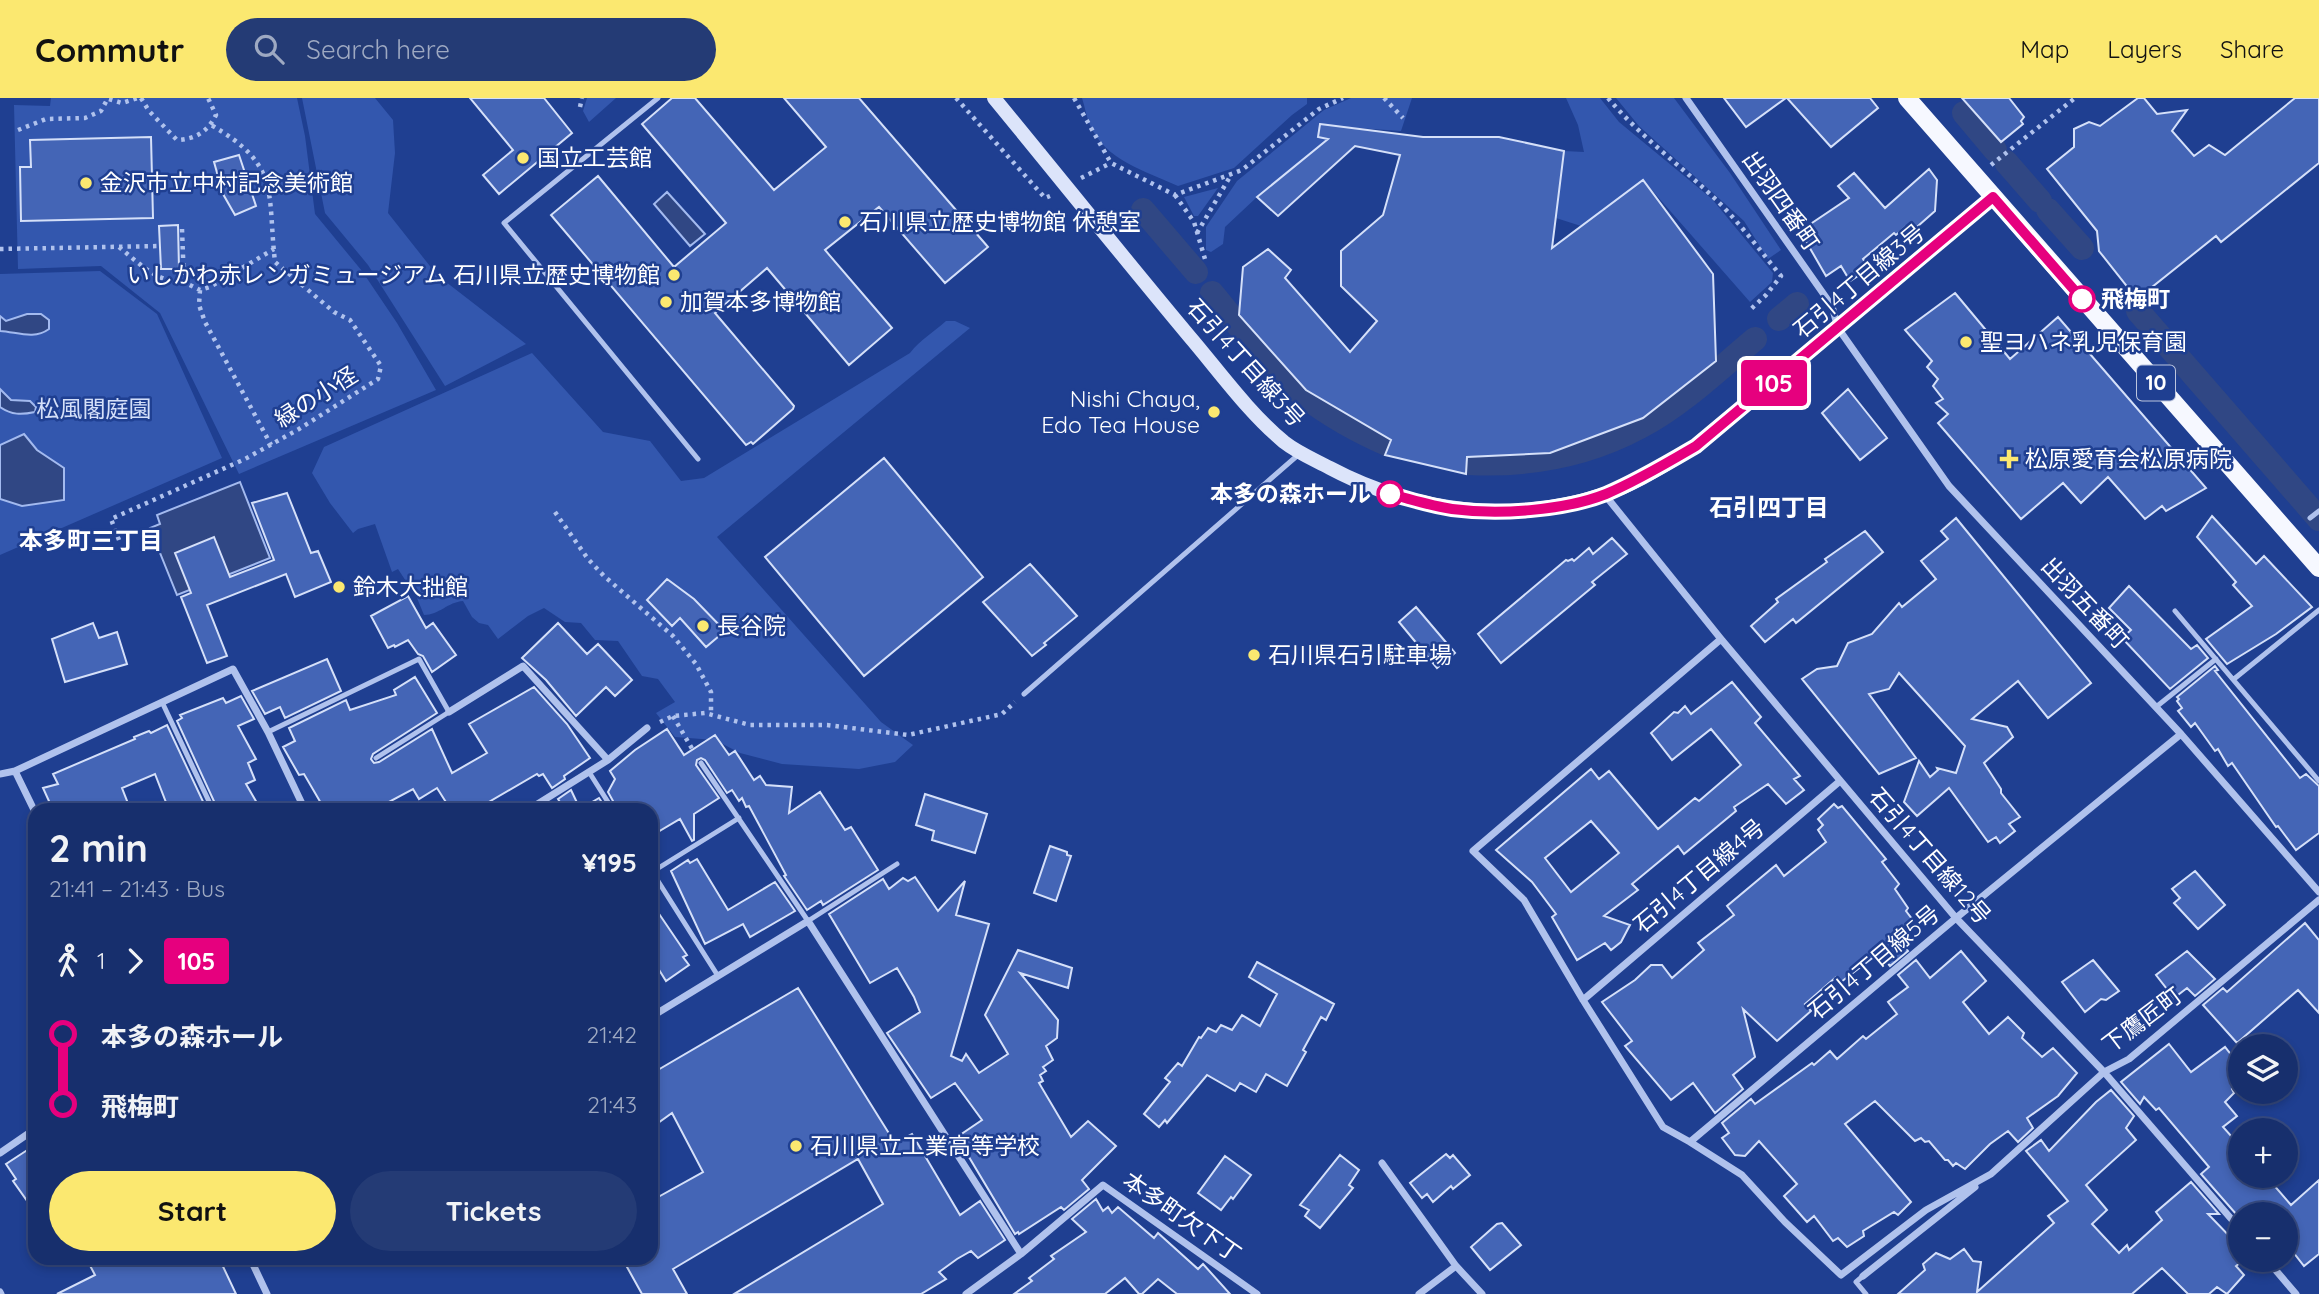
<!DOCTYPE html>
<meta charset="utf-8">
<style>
:root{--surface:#172f6d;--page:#243b75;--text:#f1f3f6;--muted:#9ea9c2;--line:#364a80;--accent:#fbe870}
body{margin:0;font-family:Quicksand,"Noto Sans JP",sans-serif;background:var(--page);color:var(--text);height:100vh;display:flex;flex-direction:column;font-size:26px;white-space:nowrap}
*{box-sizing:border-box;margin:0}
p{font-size:23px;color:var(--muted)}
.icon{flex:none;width:38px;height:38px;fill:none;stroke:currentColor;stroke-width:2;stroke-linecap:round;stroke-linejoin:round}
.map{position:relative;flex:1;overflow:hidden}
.drawer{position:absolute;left:28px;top:705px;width:630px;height:462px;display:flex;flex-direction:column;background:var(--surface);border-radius:21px;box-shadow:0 4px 10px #0003,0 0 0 2px var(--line)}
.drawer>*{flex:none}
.badge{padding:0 14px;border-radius:5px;font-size:24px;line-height:46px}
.tools{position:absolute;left:2228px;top:936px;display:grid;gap:14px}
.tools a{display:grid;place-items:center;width:70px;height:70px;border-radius:50%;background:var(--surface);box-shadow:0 4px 10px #0003,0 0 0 2px var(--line);font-size:35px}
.map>.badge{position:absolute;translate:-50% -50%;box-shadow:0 0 0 4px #fff}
.legs{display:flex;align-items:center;gap:10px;height:77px;padding:0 21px;font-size:23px}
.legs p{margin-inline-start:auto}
.overview{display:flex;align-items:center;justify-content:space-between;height:119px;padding:0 21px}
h1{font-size:38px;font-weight:700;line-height:52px}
.cta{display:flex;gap:14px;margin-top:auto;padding:14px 21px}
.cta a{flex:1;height:80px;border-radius:42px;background:var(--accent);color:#111;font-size:28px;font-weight:700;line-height:80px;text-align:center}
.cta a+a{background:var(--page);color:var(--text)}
ul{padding:0 21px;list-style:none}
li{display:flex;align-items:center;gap:24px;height:70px;font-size:26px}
li i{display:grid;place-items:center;width:10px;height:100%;margin:0 9px;background:currentColor}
li i::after{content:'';width:18px;height:18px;margin:-9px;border:5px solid;border-radius:50%;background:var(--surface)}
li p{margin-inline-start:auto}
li:first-child i{background:linear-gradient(#0000 50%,currentColor 0)}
li:last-child i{background:linear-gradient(currentColor 50%,#0000 0)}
header{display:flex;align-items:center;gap:42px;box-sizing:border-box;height:98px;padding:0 35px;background:var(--accent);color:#111}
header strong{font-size:33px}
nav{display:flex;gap:38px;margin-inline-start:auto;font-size:24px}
.search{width:490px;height:63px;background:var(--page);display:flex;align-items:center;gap:18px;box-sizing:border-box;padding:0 24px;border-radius:38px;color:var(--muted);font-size:26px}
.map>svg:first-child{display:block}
</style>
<header>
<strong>Commutr</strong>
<div class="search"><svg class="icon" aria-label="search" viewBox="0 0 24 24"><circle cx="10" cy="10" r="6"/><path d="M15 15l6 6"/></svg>Search here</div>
<nav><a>Map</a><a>Layers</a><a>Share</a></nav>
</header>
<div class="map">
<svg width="2319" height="1196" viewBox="0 0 2319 1196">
<rect width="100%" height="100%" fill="#1f3f91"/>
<path fill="#3357ae" d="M51,0h246l8,38 10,78 47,57 35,52 39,67 -197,84 -79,-161 -59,-47 -83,3 -4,-164 36,1z
M302,0h73l18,22 2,33 -7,60 49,62 89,69 -81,42 -77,-121 -43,-52z
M587,0h29l-27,24 -6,-11z
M1082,0h225v6l-15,11 -58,53 -56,18c-33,-15 -73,-26 -88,-61 -4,-9 -5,-18 -8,-27z
M1351,0h61l-11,33 -58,-4 -86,70 -32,30 -2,17 -12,8 -5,-2v-23l31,-46 87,-71z
M1566,0h34l19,24 93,77 61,74 -1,9 -22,20 -107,-122 -62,46 -25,-8 8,-67 20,1 -6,-27z
M1616,0h58l56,75 51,77 -13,9 -24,-38 -105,-95z
M1218,90l-20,28h-4l-10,-19z
M100,173l57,43 65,144 -222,97v-281z
M946,223h9l15,7 -253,209 164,185 32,23 -18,17 -36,7 -77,-5 -42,-11 -25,-13 -40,-3 -19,-24 19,-11 -17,-23 -16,-3 -24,-35 -23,-1 -14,-17 -16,-1 -21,-14 -16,8 -30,23 -10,-14 -9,-2 -7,-6 -9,-16c-15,1 -24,14 -39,14l-7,-17 -19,-29 -6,3 -17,-48 -17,5 -5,4 -23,-30 -18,-30 12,-26 208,-94 71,79 47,9 31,40 23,-3 206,-125c10,-13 24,-21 36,-32z"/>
<path fill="#304784" stroke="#a3baef" stroke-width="2" d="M667,94l38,42 -15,12 -36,-42z
M27,216h14l8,6v9c-15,11 -32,3 -49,2v-15l6,5z
M0,291l11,11 19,1 6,6 -1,5c-14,3 -23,3 -35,-5z
M24,336l13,16 27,18v32l-42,6 -22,-7v-54z
M240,384l30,76 -93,37 -27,-67 10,-4 -3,-9z"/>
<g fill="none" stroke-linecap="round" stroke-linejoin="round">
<path stroke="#304784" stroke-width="24" d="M1964,15l31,37
M2006,64l34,39
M1143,112l53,62
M2048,112l34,38
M1212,195c29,35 57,74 92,103 26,20 55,36 85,49
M2138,213l181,208
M1779,221l18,-15
M1469,365c60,3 117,-7 171,-36 42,-22 79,-58 115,-88"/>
</g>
<path fill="#4465b6" stroke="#d5e0f9" stroke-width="2" fill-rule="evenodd" d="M470,0h74l28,35 -73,61 -16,-19 30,-25z
M672,0h23l79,92 52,-43 -42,-49h75l129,149 -43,36 -66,-76 -54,43 67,78 -43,37 -82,-97 -52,45 79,93 -1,3 -40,35 -2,-2 -5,3 -195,-230 47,-39 76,91 52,-44 -84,-99z
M1724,0h62l-40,29z
M1787,0h83l8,10 -47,39z
M1962,0h47l15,19 -3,4 2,3 -22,18z
M2138,0h6l13,16 30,-4 -15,21 22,25 15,-11 16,10 70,-57h24v65l-98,79 -5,-6 -79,63 -38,-48 -2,-20 -50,-62 27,-22v-18l15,-7 11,4z
M1320,26l103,13h76l65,14 -12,97 91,-68 70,94 3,87 -73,57 -93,35 -83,4 -1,17 -81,-19 6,-15 -85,-50 -67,-75 4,-48 25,-18 23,21 -6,8 65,74 27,-31 -36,-35v-35l42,-36 17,-60 -45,-9 -77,70 -21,-19 71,-58 -10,-2z
M151,39l2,81 -132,3 -1,-54h11l-1,-27z
M239,57l17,51 -21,9 -12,-21 -9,-32z
M1929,71l8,11 -2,31 -25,22 -5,-6 -9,8 -2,-2 -31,26 6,10 -19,12 -9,-15 -15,10 -26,-45 49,-33 -11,-12 16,-13 31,35z
M178,127l1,44h-18l-2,-43z
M1955,195l55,66 48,-42 148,171 -40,23 -4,-5 -17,13 -37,-42 -27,26 -18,-20 -42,36 -83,-96 10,-9 -12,-11 7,-4 -10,-13 5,-7 -11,-12 5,-6 -27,-31z
M1848,291l39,49 -27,22 -38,-47z
M884,360l99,119 -119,99 -99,-119z
M287,395l24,60 7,-2 13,31 -36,15 -9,-23 -79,31 20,51 -20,7 -26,-66 10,-4 -16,-40 39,-16 16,40 44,-17 -22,-57z
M2212,418l44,48 8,-8 48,51 -36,27 -49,30 -21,-25 46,-33 -19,-21 3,-3 -39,-45z
M1956,420l135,165 -43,35 -30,-37 -46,38 35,8 6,10 -29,26 17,26v4l19,24 -11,7 6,7 -15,12 -4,-6 -8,5 -39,-54 -32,28 -13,-14 15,-41 11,16 8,-7 -1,-2 19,5 9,-27 -66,-73 -10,16 -20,5 47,64 -37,16 -77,-95 15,-10 20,-3 11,-23 24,-9 27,-31 3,4 34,-28 -15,-18 27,-22 -7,-8z
M1865,433l18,21 -87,71 -3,-4 -28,23 -14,-16 27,-24 -2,-3 51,-37 -2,-3z
M1612,440l15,16 -35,28 3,3 -94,78 -23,-29 88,-74 2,1 4,-2 2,2 15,-13 4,6z
M1030,466l47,52 -33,27 2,2 -14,11 -49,-54z
M667,481l27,20 31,32 -19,16 -26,-29 -8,8 -25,-26z
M2129,488l62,63 6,-4 11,13 -38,31 -48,-51 9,-8 -22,-22z
M408,498l18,32 7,-5 23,32 -24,17 -9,-16 -5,-2 -10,-14 -13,7 -1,-2 -6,3 -17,-32z
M1416,509l39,46 -18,15 -38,-46z
M93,525l6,15 18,-6 10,32 -62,18 -13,-43z
M558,525l29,31 11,-10 34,36 -17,16 -9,-9 -30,29 -30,-36 -24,-22z
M327,561l14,32 -56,27 -5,-11 -15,7 -13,-23z
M2215,568l3,4 -3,1 85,107 6,-4 13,12v47l-23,17 -18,-24 -2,1 -44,-64 -4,3 -10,-17 -3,2 -20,-28 -4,4 -13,-16 4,-3 -5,-7 2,-2 -2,-2z
M415,579l22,36 -64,41 -2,5 3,4 5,-1 53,-33 20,44 35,-20 -18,-29 65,-37 33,37 23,34 -26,18 1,3 -13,9 -9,-14 -4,2 -2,-2 -62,36h-24l-14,-22 -18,11 -6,-10 -39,21h-49l-21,-36 -5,1 -16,-28 12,-6 -6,-13 57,-28 4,10 46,-15 -2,-5z
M1732,584l29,35 -6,6 45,53 -6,3 10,11 -18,14 -18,-20 -34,23 2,4 -52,43 -6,-8 -46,38 6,6 -34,26 26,9 -9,17 -10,8 -6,-7 -28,17 -25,-43 4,-3 -24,-32 -36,-32 95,-81 8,10 10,-8 49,58 37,-31 4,3 42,-36 -30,-36 -39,31 -21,-27 23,-21 4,1 7,-7 6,8zM1591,723l28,32 -48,39 -26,-34z
M241,598l13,23 -16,7 18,33 -8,4 7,17 -9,4 15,26h-43l-41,-89 5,-3 -2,-3 43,-17 3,5z
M167,627l40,85h-38l-14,-36 -33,14 7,18 -10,4h-66l-10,-22 15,-4 -5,-10 82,-35 -1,-2 15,-6 2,2z
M667,631l17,26 31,-20 14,20 6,-4 19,29 6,-4 6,9 26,2 -3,26 31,-21 25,38 6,-3 27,43 -55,35 -2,-4 -14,9 -23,-34 2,-1 -37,-69 -3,1 -4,-9 -3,3 -7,-11 -5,3 -22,-33 -4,-2 -4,2 -1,5 23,33 -25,16v26l-2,1 -12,-22 -29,17v-26h-33l-10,-18 7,-13 -5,-8 25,-21z
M571,692l9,19 19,-11 8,12h-42l-7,-11z
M925,696l62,20 -12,39 -43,-13 2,-9 -18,-6z
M1834,706l4,4 4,-2 44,53 -4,3 17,22 -4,5 13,19 -2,3 6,8 -16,15 12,17 -18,15 -11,-13 -38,29 -5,-5 -31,27 6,7 -34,30 -34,-32 12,48 -22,18 10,14 -28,24 -22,-30 -22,17 -46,-54 7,-5 -30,-39 33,-22 16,-15h11l10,13 32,-28 -6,-7 36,-28 -7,-9 49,-41 8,11 42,-34 -8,-12 5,-5 -5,-6z
M1050,748l17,6v3l4,1 -15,45 -22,-8z
M697,761l31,51 47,-28 20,29 -45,26 -7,-13 -38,20 -34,-73 17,-11 2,3z
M2195,773l30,34 -27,24 -24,-26 6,-5 -8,-9z
M915,779l23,34 27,-30 -9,34 33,9 -38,132 11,5 4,-7 13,19 29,-19 -23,-39 33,-65 54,18 -4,20 -48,-15 38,47 -1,18 -11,8 7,14 -10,7 3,4 -6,4 3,6 -4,2 32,54 17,-16 28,25 -34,34 7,9 -25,21 -3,-3 -42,27 -1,-2 -3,2 -58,-97 25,-17 -27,-37 -24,15 -44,-65 33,-21 -6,-15 -17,-29 -27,15 -41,-69 54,-35 6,10 14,-11 5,3z
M651,804l36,53 -4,2 6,8 -23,16 -15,-24z
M2305,825l14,17v73l-21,-23 -61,53 -34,-38 20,-17 4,4z
M1961,853l25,30 -23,21 26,32 19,-17 16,16 -2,5 20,19 11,-9 24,25 -19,23 -31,22 6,10 -15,14 -10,-11 -18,13 -25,25 -9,-6 -3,3 -5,-6h-3l-16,-19 -4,1 -4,-4 -6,3 -40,-40 -30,23 66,78 -13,13 -4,-3 -31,19 1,5 -17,11 -9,-9 -5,3 -19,-25 -7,6 -23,-26 13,-12 -38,-43 -14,15 -10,-1 -13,-17 7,-5 -7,-10 29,-24 4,5 57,-41 2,2 16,-14 7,8 26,-23 3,3 31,-25 -9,-12 20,-15 -10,-12 18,-15 14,18z
M2187,853l28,28 -20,17 -8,-8 -13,10 -18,-23z
M2093,862l26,31 -13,9 -5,-1 -16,13 -23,-30z
M1257,864l77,42 -8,16 -5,-3 -18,33 3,2 -19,34 -21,-12 -10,18 -16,-9 -5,8 -28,-16 -40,48 -2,-3 -6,7 -15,-13 26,-32 -5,-4 13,-15 4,3 17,-29 2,1 7,-10 8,4 5,-7 11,5 10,-15 18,11 17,-32 -28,-17z
M798,890l97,155 17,-9 48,81 20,-14 25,39 -27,18 -7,-7 -14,8 -18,13 7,7 -25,15h-187l149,-90 -25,-45 -185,110 14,25h-45l-20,-36h29v-57l52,-29 -31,-59 -21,15v-54z
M2169,946l22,28 34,-25 15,19v17l-8,6 2,4 -9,9 12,14 -14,11 17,19v30h26l25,29 28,-25v74l-15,12 -18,-23v-29h-50l-35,-40 8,-7 -50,-59 -3,2 -12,-13 -4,7 -19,-22z
M2111,992l23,26 -8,12 10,12 -50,45 21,25 -15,14 27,29 8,-8 2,5 33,-30 -6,-8 35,-30 28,32h-11l32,33 -6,7 7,8 -5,4 8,9 -17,19 -10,-7 -8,7h-21l-26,-26 -30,26h-234l27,-24 -2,-6 13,-11 14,6 14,-10 9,12 8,1 -4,30 77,-69 -6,-7 20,-15 -42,-50 15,-11 8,11 47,-49z
M35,1047v67l-22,-31 3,-2 -10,-15z
M1446,1056l4,4 3,-3 17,20 -17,14 -2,-3 -18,16 -6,-8 -5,4 -12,-15z
M1340,1057l19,15 -10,15 4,3 -33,40 -15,-12 4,-6 -9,-5z
M1225,1058l26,19 -18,24 -2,-2 -10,13 -23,-17z
M1096,1101l7,12 5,-4 4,6 6,-6 36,31 4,-5 40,36 5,-5 27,30h-53l-19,-15 -16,15h-3l-14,-16 -20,16h-91l18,-13 -3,-3 25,-19 -3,-3 35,-24 -14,-13z
M1502,1125l19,22 -31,25 -19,-23 26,-23z
M86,1160h133l17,36h-179l38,-19z"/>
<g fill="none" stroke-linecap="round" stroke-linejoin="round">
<path stroke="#b0c2ed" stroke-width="4.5" stroke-dasharray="3.5 5" stroke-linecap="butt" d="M141,0l8,13 28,29c19,-1 30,-8 39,-25l-8,-17
M956,0l89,100 5,-2
M1074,0l37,65 64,32 67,-25 77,-61 24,-11
M1384,0l19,20
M1608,0c30,36 68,64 102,96 27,25 48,54 71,82l-15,19 -16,15
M109,1l13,4 16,-5
M580,9l2,-9
M18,32l28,-11 39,-1 16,-7 7,-13
M1991,67l84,-67
M1081,80l30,-15
M1175,97l19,27 11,37
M182,131l2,53 16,8 10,-3 64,-38
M1197,135l34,-58
M119,149c20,16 38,36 65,35
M0,151l160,-3
M200,192l-1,15 6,17 66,123
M555,414l33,47 16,17 69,60 23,28 15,28v22
M119,442l-8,-21 134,-60 54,-30 79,-50 3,-13 -31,-46 -16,-8 -59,-50c-8,-70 6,-97 -64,-137
M673,618l21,36
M660,624l13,-6 32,-3 45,12h77l81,10 94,-21 13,-12"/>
<path stroke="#b0c2ed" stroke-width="5" d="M658,0l-154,125 194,236
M2310,420l9,-7
M2175,513l144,170
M2234,581l85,-69
M1024,596l274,-239
M162,604l51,108
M2156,609l60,-48
M268,634l151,-73 30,53 -73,46
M701,665l107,158 89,-57
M589,674l24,38
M651,772l67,106
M652,774l87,-54
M1863,1178l-7,6 10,12"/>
<path stroke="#b0c2ed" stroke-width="7" d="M1686,0l146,208 6,22 111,158 232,248 138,158
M1605,397l116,144 235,279 148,154 136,157
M1721,541l-248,212 51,49 59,100 80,127 27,15 52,33 43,47 56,53 85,-65 65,-36 113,-102 25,-13 190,-159
M449,614l74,-46 85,94
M15,673l20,41
M0,676l15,-3 218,-102 35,63 37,78
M528,712l80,-50 39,-32
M1583,902l257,-219
M651,919l157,-96 213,333
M1690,1044l266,-224 225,-184
M0,1055l35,-24
M1382,1065l74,103 26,28
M250,1160l17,36
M2267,1162l29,34
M1863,1178l112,-89
M0,1194l1,2
M966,1196l55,-40 82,-69 154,109
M1419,1196l37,-28"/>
<path stroke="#dce4fa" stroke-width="14" d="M994,0c65,79 129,159 195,238 30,35 59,76 95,106 14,11 31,18 46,26 83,44 182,56 272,27 33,-10 64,-31 94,-49l297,-249"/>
<path stroke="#f6f8ff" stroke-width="18" d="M1907,0l412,470"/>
</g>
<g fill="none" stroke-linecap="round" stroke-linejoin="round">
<defs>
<path id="line-1" d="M1390,396c20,5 41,12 62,15 46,6 111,2 154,-15 31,-13 61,-31 90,-48l297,-249 89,102"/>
</defs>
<use href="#line-1" stroke="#fff" stroke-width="16"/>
<use href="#line-1" stroke="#e6007e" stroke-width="10"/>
</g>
<g fill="#fbe870" stroke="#1f3f91" stroke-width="2.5">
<circle cx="523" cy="60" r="7"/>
<circle cx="86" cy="85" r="7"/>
<circle cx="845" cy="124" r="7"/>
<circle cx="674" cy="177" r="7"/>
<circle cx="666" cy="204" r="7"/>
<circle cx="1966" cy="244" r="7"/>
<circle cx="1214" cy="314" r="7"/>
<path d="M2005.5 350.5h7v7h7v7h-7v7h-7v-7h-7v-7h7z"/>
<circle cx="339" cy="489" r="7"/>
<circle cx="703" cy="528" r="7"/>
<circle cx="1254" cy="557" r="7"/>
<circle cx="796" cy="1048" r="7"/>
</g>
<g fill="#fff" stroke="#e6007e" stroke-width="3.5">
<circle cx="2082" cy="201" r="12"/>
<circle cx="1390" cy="396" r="12"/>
</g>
<g text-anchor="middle" stroke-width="5" stroke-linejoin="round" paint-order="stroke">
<rect fill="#1f3f91" stroke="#bcc5de" stroke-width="2" x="2137" y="267.5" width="38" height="35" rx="5"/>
<g font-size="21" font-weight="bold" fill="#fff">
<text x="2156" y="292">10</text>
</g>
<g font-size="23" fill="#fff" stroke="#1f3f91" text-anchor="start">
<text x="537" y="68">国立工芸館</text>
<text x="100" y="93">金沢市立中村記念美術館</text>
<text x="859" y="132">石川県立歴史博物館 休憩室</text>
<text x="660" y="185" text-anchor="end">いしかわ赤レンガミュージアム 石川県立歴史博物館</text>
<text x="680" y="212">加賀本多博物館</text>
<text x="1980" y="252">聖ヨハネ乳児保育園</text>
<text x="1200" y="309" text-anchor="end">Nishi Chaya,<tspan x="1200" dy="26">Edo Tea House</tspan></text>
<text x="2025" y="369">松原愛育会松原病院</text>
<text x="353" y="497">鈴木大拙館</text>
<text x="717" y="536">長谷院</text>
<text x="1268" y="565">石川県石引駐車場</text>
<text x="810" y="1056">石川県立工業高等学校</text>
</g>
<g font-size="23" fill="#fff" stroke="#1f3f91">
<text transform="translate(1781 103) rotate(55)" y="8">出羽四番町</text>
<text transform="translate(1859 183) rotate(-40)" y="8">石引4丁目線3号</text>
<text transform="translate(1246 265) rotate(48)" y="8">石引4丁目線3号</text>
<text transform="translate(316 299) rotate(-32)" y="8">緑の小径</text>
<text transform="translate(2085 505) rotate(47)" y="8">出羽五番町</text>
<text transform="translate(1930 758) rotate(49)" y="8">石引4丁目線12号</text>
<text transform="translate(1699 778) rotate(-40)" y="8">石引4丁目線4号</text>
<text transform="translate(1874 864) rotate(-40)" y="8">石引4丁目線5号</text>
<text transform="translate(2142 922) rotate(-37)" y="8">下鷹匠町</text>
<text transform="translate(1182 1119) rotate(35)" y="8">本多町欠下丁</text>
</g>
<g font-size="23" font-weight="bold" fill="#fff" stroke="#1f3f91" text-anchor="start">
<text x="2101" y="209">飛梅町</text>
<text x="1371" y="404" text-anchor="end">本多の森ホール</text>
</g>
<g font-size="23" fill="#d5e0f9" stroke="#1f3f91">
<text x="94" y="319">松風閣庭園</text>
</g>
<g font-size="24" font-weight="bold" fill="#fff" stroke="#1f3f91">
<text x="1769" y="418">石引四丁目</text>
<text x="91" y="451">本多町三丁目</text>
</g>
</g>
</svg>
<div class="tools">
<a><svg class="icon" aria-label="layers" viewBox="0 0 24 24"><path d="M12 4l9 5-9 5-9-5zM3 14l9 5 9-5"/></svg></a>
<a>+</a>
<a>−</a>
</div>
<b class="badge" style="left:1774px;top:285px;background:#e6007e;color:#fff">105</b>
<section class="drawer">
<div class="overview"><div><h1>2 min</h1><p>21:41 – 21:43 · Bus</p></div><b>¥195</b></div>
<div class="legs"><svg class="icon" aria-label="walk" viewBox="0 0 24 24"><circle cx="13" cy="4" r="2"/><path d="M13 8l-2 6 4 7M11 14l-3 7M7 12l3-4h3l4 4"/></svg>1<svg class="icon" aria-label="forward" viewBox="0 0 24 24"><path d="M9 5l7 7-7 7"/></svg><b class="badge" style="background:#e6007e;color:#fff">105</b></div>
<ul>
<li><i style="color:#e6007e"></i><b>本多の森ホール</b><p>21:42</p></li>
<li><i style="color:#e6007e"></i><b>飛梅町</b><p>21:43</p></li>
</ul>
<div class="cta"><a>Start</a><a>Tickets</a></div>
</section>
</div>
